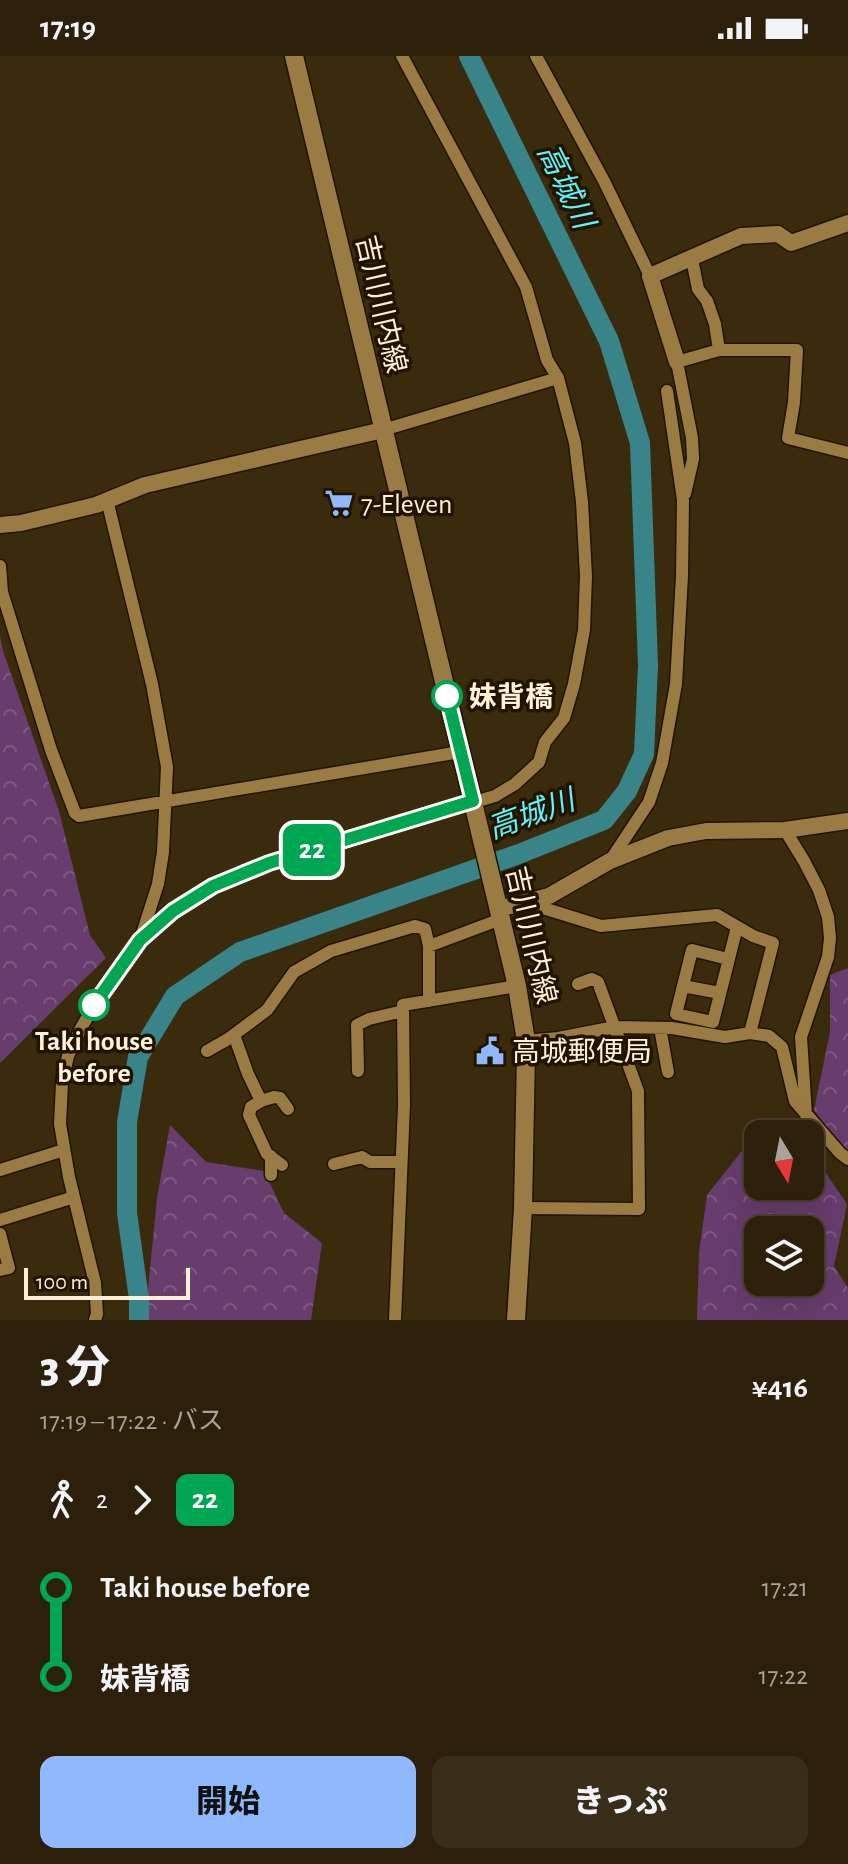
<!DOCTYPE html>
<html lang="ja">
<meta charset="utf-8">
<style>
:root{--surface:#2c200a;--page:#382d18;--text:#f1f3f6;--muted:#a6a39c;--line:#483e2b;--accent:#90b8fd}
body{margin:0;font-family:"Alegreya Sans","Noto Sans JP",sans-serif;background:var(--page);color:var(--text);height:100vh;display:flex;flex-direction:column;font-size:30px;white-space:nowrap}
*{box-sizing:border-box;margin:0}
p{font-size:26px;color:var(--muted)}
.icon{flex:none;width:44px;height:44px;fill:none;stroke:currentColor;stroke-width:2;stroke-linecap:round;stroke-linejoin:round}
.map{position:relative;height:1264px;overflow:hidden}
.panel{display:flex;flex-direction:column;background:var(--surface);flex:1}
.panel>*{flex:none}
.badge{padding:0 16px;border-radius:12px;font-size:28px;line-height:52px}
.needle{width:52px;rotate:170deg}
.tools{position:absolute;left:744px;top:1064px;display:grid;gap:16px}
.tools a{display:grid;place-items:center;width:80px;height:80px;border-radius:16px;background:var(--surface);box-shadow:0 8px 32px #0002,0 0 0 2px var(--line);font-size:40px}
.scale{position:absolute;left:24px;bottom:20px;width:166px;box-sizing:border-box;padding-left:8px;border:4px solid #fef0d9;border-top:0;font-size:22px;line-height:28px;white-space:nowrap;color:#fef0d9;-webkit-text-stroke:6px #201400;paint-order:stroke}
.map>.badge{position:absolute;translate:-50% -50%;box-shadow:0 0 0 4px #fff}
.legs{display:flex;align-items:center;gap:12px;height:88px;padding:0 40px;font-size:26px}
.legs p{margin-inline-start:auto}
.head{display:flex;align-items:center;justify-content:space-between;height:136px;padding:0 40px}
h1{font-size:44px;font-weight:800;line-height:60px}
.primary-button{display:flex;gap:16px;margin-top:auto;padding:16px 40px}
.primary-button a{flex:1;height:92px;border-radius:16px;background:var(--accent);color:#111;font-size:32px;font-weight:800;line-height:92px;text-align:center}
.primary-button a+a{background:var(--page);color:var(--text)}
ul{padding:0 40px;list-style:none}
li{display:flex;align-items:center;gap:28px;height:88px;font-size:30px}
li i{display:grid;place-items:center;width:12px;height:100%;margin:0 10px;background:currentColor}
li i::after{content:'';width:20px;height:20px;margin:-10px;border:6px solid;border-radius:50%;background:var(--surface)}
li p{margin-inline-start:auto}
li:first-child i{background:linear-gradient(#0000 50%,currentColor 0)}
li:last-child i{background:linear-gradient(currentColor 50%,#0000 0)}
.status{display:flex;justify-content:space-between;align-items:center;height:56px;padding:0 40px;background:var(--surface);direction:ltr}
.status svg{height:22px;fill:currentColor}
.map>svg:first-child{display:block}
</style>
<div class="status"><b>17:19</b><svg viewBox="0 0 49 12"><path d="M0 12V9h3v3zM5 12V6h3v6zM10 12V3h3v9zM15 12V0h3v12zM26 1h20v11H26zM47 4h2v5h-2z"/></svg></div>
<div class="map">
<svg width="848" height="1264" viewBox="0 0 848 1264">
<defs>
<pattern id="forest-crowns" width="20" height="18" patternUnits="userSpaceOnUse" patternTransform="scale(2)"><rect width="20" height="18" fill="#663d6d"/><path d="M2 6a3 3 0 1 1 6 0M12 15a3 3 0 1 1 6 0" fill="none" stroke="#7d5981"/></pattern>
</defs>
<rect width="100%" height="100%" fill="#3b2b0d"/>
<path fill="url(#forest-crowns)" fill-rule="evenodd" d="M0,580l3,15 56,160 31,124 16,23 -106,105z
M848,912v190l-34,-48 16,-78v-57z
M170,1069l36,37 58,9 20,42 38,30 -11,77h-166l12,-122z
M810,1094l37,54 -13,62 14,22v32h-151l2,-67 8,-58 34,-43h17v34h52zM810,1174v52h-52v-52z"/>
<g fill="none" stroke-linecap="round" stroke-linejoin="round">
<path stroke="#398488" stroke-width="20" d="M139,1264v-21l-12,-86v-91l11,-65 37,-61 65,-44 279,-98 85,-34 23,-29 17,-37 4,-89 -8,-222 -31,-102 -140,-285"/>
<defs>
<path id="minor" d="M536,0l68,125 46,95
M692,203l6,30 9,12 8,23 4,26
M383,374l175,-52
M685,438l8,-35 -1,-21 -15,-76 42,-12h78l-3,52 -6,36 60,15
M107,444l45,184 15,83 -4,85 -5,32 -17,53
M0,510l2,26 49,158 24,63 4,3 381,-64
M785,774l19,31 15,29 9,27 2,21 -2,19 -27,80 5,78
M610,805l39,-59 13,-39 14,-79 6,-108 1,-76 -16,-109
M533,845l10,7 58,18 116,-11 36,21 20,7 -23,90
M429,890v55
M728,903l-36,-9 -16,64 37,8 24,-95
M683,930l37,7
M660,972l8,44
M234,979l14,39 13,27 13,-4 6,1 8,11
M526,985l32,-3 57,-11 57,1 53,9 25,-4 19,3 13,11 13,54 45,52 8,6
M207,995l21,-12 39,-29 27,-38 37,-21 84,-25 10,3 4,17 72,-27
M358,1015l-1,-46 12,-6 34,-8
M261,1045l-10,6 -2,8 18,39 15,11
M334,1108l28,-7 8,5h31
M0,1114l64,-20
M271,1119v-19
M523,1152l116,1 -1,-118 -40,-109 -6,-3 -14,5
M0,1164l74,-23
M0,1178l9,34 -9,2
M95,1264l2,-6 -2,-31 -26,-106 -9,-53 2,-41 6,-27 13,-28 22,-37 37,-51 33,-29 40,-25 56,-23 226,-67 20,-12 24,-22 6,-20 19,-24 10,-34 10,-54 2,-54 -4,-74 -7,-59 -17,-65 -11,-18 -21,-73 -124,-231
M395,1264l9,-215 -1,-100 114,-19"/>
<path id="tertiary" d="M677,306l-27,-86 91,-40 37,-2 13,9 57,-20
M0,469l21,-2 75,-18 49,-20 238,-55
M498,853l51,-13 61,-35 58,-23 38,-7 79,-1 63,-9"/>
<path id="secondary" d="M294,0l223,930 9,55v13l-3,154 -7,112"/>
</defs>
<use href="#minor" stroke="#1e1404" stroke-width="15"/>
<use href="#tertiary" stroke="#1e1404" stroke-width="19"/>
<use href="#secondary" stroke="#1e1404" stroke-width="21"/>
<use href="#minor" stroke="#9a7b43" stroke-width="12"/>
<use href="#tertiary" stroke="#9a7b43" stroke-width="16"/>
<use href="#secondary" stroke="#9a7b43" stroke-width="18"/>
</g>
<g fill="none" stroke-linecap="round" stroke-linejoin="round">
<defs>
<path id="line-1" d="M94,949l46,-65 33,-29 40,-25 56,-23 204,-62 -26,-105"/>
</defs>
<use href="#line-1" stroke="#fff" stroke-width="18"/>
<use href="#line-1" stroke="#00a651" stroke-width="12"/>
</g>
<defs>
<symbol id="supermarket-bare" viewBox="-9 -9 18 18"><path d="M-6-5.5h2.5l.6 2H6L4.5 2H-2.5L-4.4-4H-6ZM-1.5 3.2a1.3 1.3 0 1 0 .1 0ZM3 3.2a1.3 1.3 0 1 0 .1 0Z" fill="#90b8fd" stroke="#201400" stroke-width="2.5" paint-order="stroke"/></symbol>
<symbol id="civic-bare" viewBox="-9 -9 18 18"><path d="M-.6-6.5H3V-4.5H.6V-3L4-1V1h2V6H-6V1h2V-1L-.6-3ZM-1.2 2.5V6h2.4V2.5Z" fill="#90b8fd" stroke="#201400" stroke-width="2.5" paint-order="stroke"/></symbol>
</defs>
<g fill-rule="evenodd">
<use href="#supermarket-bare" x="319" y="427" width="40" height="40"/>
<use href="#civic-bare" x="470" y="975" width="40" height="40"/>
</g>
<g fill="#fff" stroke="#00a651" stroke-width="4">
<circle cx="447" cy="640" r="14"/>
<circle cx="94" cy="949" r="14"/>
</g>
<g text-anchor="middle" stroke-width="7" stroke-linejoin="round" paint-order="stroke">
<g font-size="28" fill="#fef0d9" stroke="#201400">
<text transform="translate(382 248) rotate(77)" y="10">吉川川内線</text>
<text transform="translate(532 879) rotate(77)" y="10">吉川川内線</text>
</g>
<g font-size="28" fill="#fef0d9" stroke="#201400" text-anchor="start">
<text x="361" y="457">7-Eleven</text>
<text x="512" y="1005">高城郵便局</text>
</g>
<g font-size="28" font-weight="bold" fill="#fef0d9" stroke="#201400" text-anchor="start">
<text x="469" y="650">妹背橋</text>
<text x="94" y="994" text-anchor="middle">Taki house<tspan x="94" dy="32">before</tspan></text>
</g>
<g font-size="30" font-style="italic" fill="#62f2fb" stroke="#201400">
<text transform="translate(566 130) rotate(64)" y="10">高城川</text>
<text transform="translate(531 758) rotate(-20)" y="10">高城川</text>
</g>
</g>
</svg>
<div class="tools">
<a><svg class="needle" viewBox="-14 -14 28 28"><path d="M0-13l5 13h-10z" fill="#e53935"/><path d="M0 13l5-13h-10z" fill="#a6a39c"/></svg></a>
<a><svg class="icon" aria-label="layers" viewBox="0 0 24 24"><path d="M12 4l9 5-9 5-9-5zM3 14l9 5 9-5"/></svg></a>
</div>
<div class="scale">100 m</div>
<b class="badge" style="left:312px;top:794px;background:#00a651;color:#fff">22</b>
</div>
<section class="panel">
<div class="head"><div><h1>3 分</h1><p>17:19 – 17:22 · バス</p></div><b>¥416</b></div>
<div class="legs"><svg class="icon" aria-label="walk" viewBox="0 0 24 24"><circle cx="13" cy="4" r="2"/><path d="M13 8l-2 6 4 7M11 14l-3 7M7 12l3-4h3l4 4"/></svg>2<svg class="icon" aria-label="forward" viewBox="0 0 24 24"><path d="M9 5l7 7-7 7"/></svg><b class="badge" style="background:#00a651;color:#fff">22</b></div>
<ul>
<li><i style="color:#00a651"></i><b>Taki house before</b><p>17:21</p></li>
<li><i style="color:#00a651"></i><b>妹背橋</b><p>17:22</p></li>
</ul>
<div class="primary-button"><a>開始</a><a>きっぷ</a></div>
</section>
